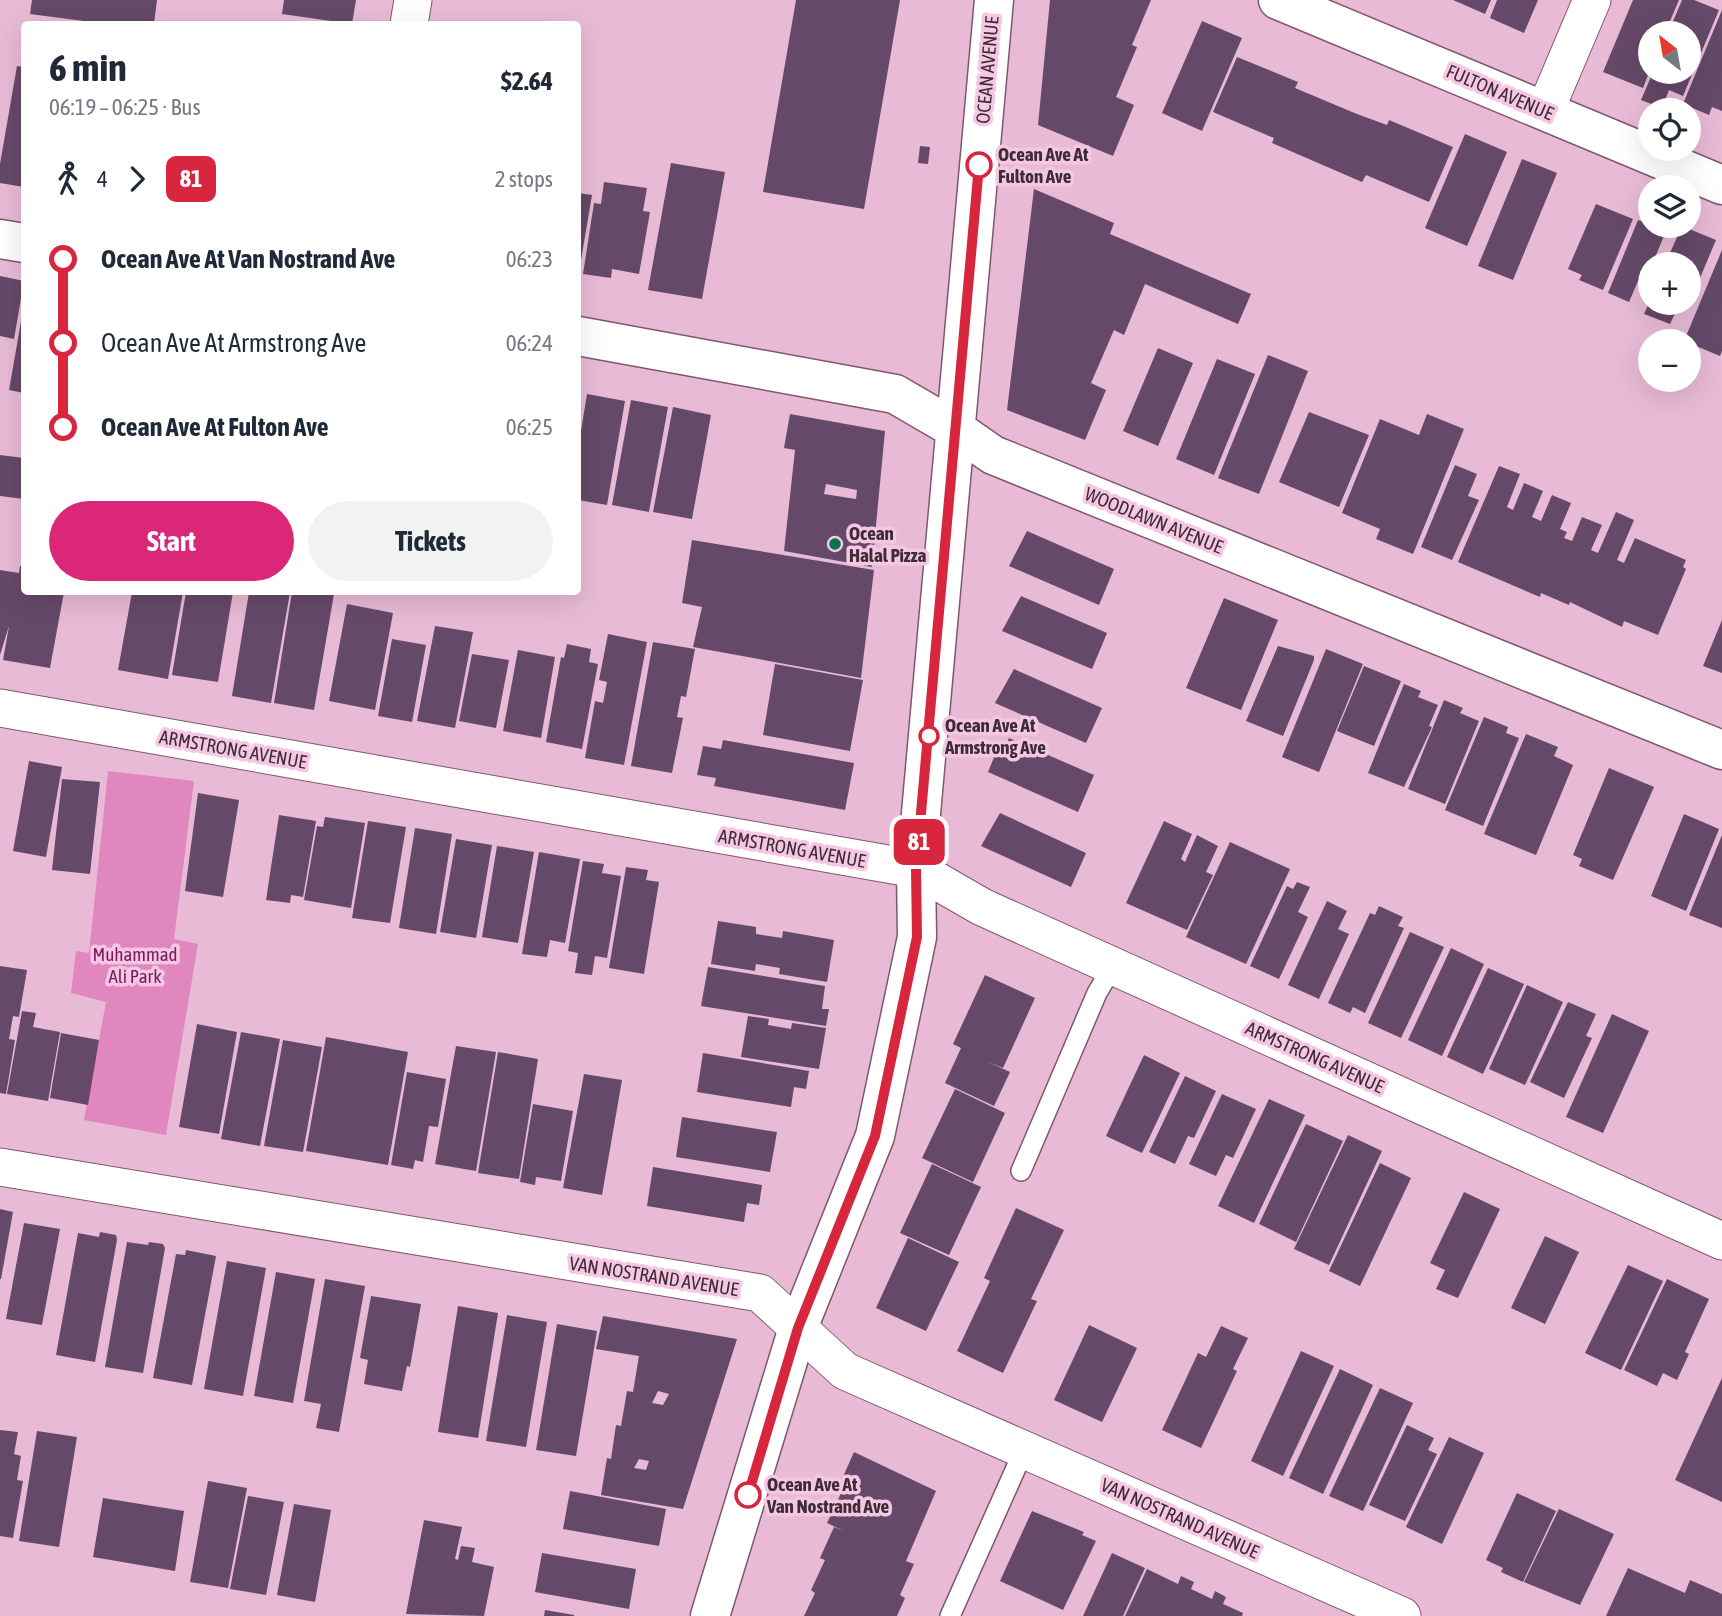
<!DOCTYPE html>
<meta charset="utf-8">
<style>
:root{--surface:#fff;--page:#f2f2f3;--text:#1f2937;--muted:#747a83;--accent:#db2777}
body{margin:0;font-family:"Asap Condensed",sans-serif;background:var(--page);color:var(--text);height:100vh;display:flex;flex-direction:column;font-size:26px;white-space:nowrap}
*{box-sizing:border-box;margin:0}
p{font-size:23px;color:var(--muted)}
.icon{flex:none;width:38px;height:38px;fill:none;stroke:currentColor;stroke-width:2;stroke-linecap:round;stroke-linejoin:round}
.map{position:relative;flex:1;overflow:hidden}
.drawer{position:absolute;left:21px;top:21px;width:560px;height:574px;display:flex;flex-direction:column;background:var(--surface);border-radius:7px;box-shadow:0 7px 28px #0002}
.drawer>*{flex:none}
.badge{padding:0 14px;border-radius:10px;font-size:24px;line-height:46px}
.needle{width:46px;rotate:329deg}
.fabs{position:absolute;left:1638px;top:21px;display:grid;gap:14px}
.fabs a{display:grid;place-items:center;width:63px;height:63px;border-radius:50%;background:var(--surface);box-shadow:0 7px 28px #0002;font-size:35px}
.map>.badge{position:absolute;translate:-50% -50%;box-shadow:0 0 0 4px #fff}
.legs{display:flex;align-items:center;gap:10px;height:77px;padding:0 28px;font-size:23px}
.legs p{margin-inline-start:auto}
.headline{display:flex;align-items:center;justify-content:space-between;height:119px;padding:0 28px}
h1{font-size:38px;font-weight:700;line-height:52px}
.cta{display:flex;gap:14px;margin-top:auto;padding:14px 28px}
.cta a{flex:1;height:80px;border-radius:42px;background:var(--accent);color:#fff;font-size:28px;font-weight:700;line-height:80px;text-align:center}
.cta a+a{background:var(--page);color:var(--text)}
ul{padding:0 28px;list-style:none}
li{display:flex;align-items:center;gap:24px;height:84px;font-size:26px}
li i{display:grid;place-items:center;width:10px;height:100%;margin:0 9px;background:currentColor}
li i::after{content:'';width:18px;height:18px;margin:-9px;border:5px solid;border-radius:50%;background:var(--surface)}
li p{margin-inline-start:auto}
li:first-child i{background:linear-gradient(#0000 50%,currentColor 0)}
li:last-child i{background:linear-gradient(currentColor 50%,#0000 0)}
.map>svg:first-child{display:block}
</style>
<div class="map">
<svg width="1722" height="1616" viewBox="0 0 1722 1616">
<rect width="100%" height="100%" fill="#e8bad5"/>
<path fill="#e187bf" d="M108,771l86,10 -20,158 24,5 -32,191 -82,-15 22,-118 -35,-9 5,-42 13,2z"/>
<path fill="#654969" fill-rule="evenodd" d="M32,0h125l-3,24h-47l-77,-10z
M284,0h72l-4,24 -70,-10z
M796,0h104l-36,209 -101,-17z
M1050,0h101l-19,45 5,2 -21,50 18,8 -21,51 -75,-31z
M1453,0h38l-6,14z
M1497,0h41l-14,33 -34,-15z
M1633,0h46l-14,33h-15v37l-7,18 -40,-16z
M1682,0h12l25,10 -36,86 -14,-6 -7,18 -21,-8 12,-28h36v-39h-21z
M1722,10v101l-10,-4 -3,8 -26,-11z
M1202,21l40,17 -40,93 -40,-18z
M1237,57l61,25 -3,6 62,26 30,11 2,-5 64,27 -24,55 -63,-27 -4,7 -90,-39 2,-5 -61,-26z
M17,66l7,1v120l-24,-4v-19z
M1465,134l42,18 -40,94 -42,-18z
M920,146l10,1 -2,17 -10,-1z
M1522,159l35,14 -44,107 -35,-14z
M671,163l54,9 -23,127 -54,-9z
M604,182l43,6 -4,23 7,1 -11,62 -27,-5 -1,9 -28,-4 11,-71 7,1z
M1034,189l80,34 -4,11 141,60 -13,30 -93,-40 -21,51 -10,-5 -23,53 15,7 -21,50 -78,-30z
M578,193l14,2 -13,77h-1z
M1596,204l37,15 -30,71 -24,-10 3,-5 -14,-6z
M1638,220l28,11 -22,53 -6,-3 -9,21 -21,-9z
M1682,226l34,14 -27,64v-40h-24z
M1722,250v101l-2,5 -36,-15z
M0,276l24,5 -10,58 -14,-3z
M1649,303h31l-10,21 -26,-10z
M23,310h1v83l-15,-3z
M1158,348l35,15 -35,83 -35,-15z
M1268,355l40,16 -49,123 -41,-16z
M1217,359l38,15 -41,101 -38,-16z
M587,394l38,7 -18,104 -29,-5v-51z
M631,400l37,7 -19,105 -37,-7z
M673,407l38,8 -19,104 -39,-7z
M1309,412l60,23 -30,72 -60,-25z
M790,414l95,17 -13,136 -88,-16 11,-101 -11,-2zM826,484l31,6 -1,9 -32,-5z
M1427,414l37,15 -51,125 -37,-15 4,-10 -38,-16 38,-94 39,16z
M0,455l24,3v41l-24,-3z
M1455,465l22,9 -9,22 11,4 -27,60 -31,-13z
M1499,466l21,8 -13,33 6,3 11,-27 19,8 -11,26 9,4 11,-26 19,8 -11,26 7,3 -3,6 8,3 10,-24 20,8 -11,25 7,3 18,-41 18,8 -17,40 7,3 11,-25 51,22 -3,7 3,2 -28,66 -34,-14 -2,6 -52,-25 -1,3 -28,-12 -1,4 -82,-35z
M1027,531l87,38 -15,36 -90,-39z
M692,540l182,30 -13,108 -168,-31 9,-40 -20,-4z
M20,566h4v26h40l-14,76 -47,-8 6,-34 -9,29v-85l19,3z
M132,592h51l-15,87 -50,-9z
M186,592h47l-15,90 -46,-7z
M249,592h41l-19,111 -39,-7z
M292,592l42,2 -20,116 -40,-7z
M1021,596l86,37 -15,36 -90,-38z
M1224,598l54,22 -37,90 -55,-22z
M347,604l46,9 -18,97 -46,-9z
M1722,620v53l-19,-7z
M435,626l38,6 -18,96 -38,-7z
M608,634l39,8 -23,123 -39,-7 10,-57 8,2 4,-21 -8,-2z
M392,639l34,6 -14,77 -34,-6z
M653,642l42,7 -9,48 -5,-1 -4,21 6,1 -11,55 -41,-7z
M567,644l24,5 -2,13 9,2 -16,85 -36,-7 15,-85 3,1z
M1278,646l36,10v4l-31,76 -37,-15z
M1326,649l37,15 -44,108 -37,-15z
M518,650l37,7 -14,81 -38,-7z
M472,654l37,6 -13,68 -37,-7z
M775,664l88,16 -13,71 -87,-16z
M1364,666l37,15 -27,65 -37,-15z
M1014,669l88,39 -16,35 -91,-40z
M1404,684l17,7 -3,6 20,8 -9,21 3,1 -28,60 -36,-14z
M1444,700l19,8 -3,5 19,8 -34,83 -37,-15z
M1484,717l24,10 -2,6 13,5 -36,88 -38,-16z
M1526,734l32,13 -4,9 19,9 -37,90 -52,-21z
M1009,738l85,37 -16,37 -90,-40 7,-17 6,2z
M723,740l131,23 -9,47 -131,-24 2,-8 -19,-3 6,-29 18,3z
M29,761l33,6 -16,90 -33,-6z
M1609,768l45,19 -41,93 -34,-14 3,-7 -9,-4z
M62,779l38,3 -10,92 -38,-4z
M198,793l41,7 -16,97 -38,-6z
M1000,813l86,40 -15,34 -90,-41z
M1684,814l35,15 -33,82 -35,-15z
M279,815l37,6 -13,76 -12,-2 -1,8 -24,-3z
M325,817l40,6 -14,85 -47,-8 13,-74 6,1z
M368,821l38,6 -16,96 -38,-5z
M1164,821l28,13 -11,25 4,3 12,-27 21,11 -12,26 7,3 -26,55 -61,-27z
M415,828l37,6 -16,100 -37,-6z
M1722,835v93l-33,-13z
M456,839l36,6 -16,93 -36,-6z
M1230,842l60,27 -44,95 -60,-27z
M497,846l37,6 -16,91 -36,-6z
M539,852l41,7 -15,84 -15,-3 -3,17 -25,-3z
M583,861l21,3 -2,9 19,3 -14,82 -12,-2 -3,19 -17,-2 3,-20 -10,-2z
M626,867l22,3 -2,10 13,2 -15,92 -35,-6z
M1297,882l13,5 -12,25 10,5 -29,62 -29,-13 37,-80 6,3z
M1327,901l20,10 -9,18 11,5 -30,65 -31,-14z
M1379,906l24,11 -5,9 6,2 -39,85 -12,-6 -3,6 -22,-10 42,-90 5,2z
M718,921l38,6v7l26,4 1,-7 51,9 -7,42 -48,-8 1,-6 -24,-4 -1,7 -44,-7z
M1410,932l34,15 -43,91 -33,-15z
M1451,948l33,16 -42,92 -34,-16z
M0,966l27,4 -8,47 -6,-1 -4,23 6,1 -9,54 -6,-1z
M708,967l117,19 -3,23h7l-3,17 -125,-20z
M1488,968l36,16 -41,90 -36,-17z
M985,975l50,23 -32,70 -17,-7 24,11 -16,34 -49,-23 16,-35 -8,-4z
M1527,985l36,17 -38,83 -36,-16z
M1568,1002l28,12 -10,22 6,2 -28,60 -34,-16z
M22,1011l14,2 -3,14 27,5 -12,69 -41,-7z
M1612,1014l37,17 -46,102 -37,-16z
M748,1016l21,3 -1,6 23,4 1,-6 34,5 -7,41 -78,-12z
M197,1024l40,8 -18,102 -40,-7z
M241,1032l39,7 -20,107 -39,-7z
M61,1033l38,7 -11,65 -38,-7z
M326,1037l82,15 -20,113 -82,-14z
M283,1040l39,7 -19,105 -39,-6z
M456,1046l40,6 -20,119 -41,-7z
M498,1052l40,7 -19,120 -41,-6z
M703,1053l106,18 -3,18 -12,-2 -3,20 -94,-15z
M1144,1055l36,18 -38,80 -36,-17z
M407,1072l39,7 -8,48 -9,-1 -6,36 -8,-2 -2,9 -22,-4z
M584,1074l38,6 -20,115 -39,-7z
M1185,1076l31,15 -22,47 -6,-2 -13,28 -26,-12z
M955,1089l50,24 -32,69 -51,-24z
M1222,1094l34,15 -23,49 -7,-3 -10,21 -27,-12z
M1269,1099l36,16 -51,108 -36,-17z
M533,1104l40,7 -12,70 -25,-4 -1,8 -15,-3z
M682,1117l95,15 -7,40 -94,-15z
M1306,1124l37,17 -47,101 -37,-18z
M1348,1135l34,16 -53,114 -35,-16z
M1380,1163l31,15 -51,108 -31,-15z
M932,1164l49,23 -32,68 -49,-22z
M653,1167l109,18 -3,20 -12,-2 -3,19 -97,-16z
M1464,1192l36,17 -42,89 -22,-9 9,-19 -15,-7z
M1016,1208l48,22 -33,69 6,2 -34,72 -46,-22 33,-70 -6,-3z
M0,1209l13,3 -12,67h-1z
M24,1223l36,6 -18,96 -36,-6z
M100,1232l16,3 1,5 -22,122 -39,-7 22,-122 21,4z
M1545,1236l34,16 -34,72 -34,-16z
M908,1238l51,24 -33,69 -50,-23z
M127,1242l21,3 1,-3 14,2 2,4 -22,125 -38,-6z
M186,1250l30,6 -24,129 -39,-7 23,-124 9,1z
M227,1261l39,7 -23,128 -39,-7z
M1628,1265l35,16 -42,89 -36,-17z
M276,1272l39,7 -22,124 -39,-7z
M325,1279l40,7 -26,146 -23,-4 5,-24 -17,-3z
M1667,1279l42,20 -24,53 4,2 -12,26 -14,-7 -6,13 -33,-16z
M371,1296l50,8 -11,63 -3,-1 -5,25 -38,-7 4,-24 -8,-2z
M458,1306l40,7 -20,125 -40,-6z
M507,1315l40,7 -21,125 -40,-6z
M603,1316l134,23 -54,170 -82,-14 6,-37 4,1 5,-34 5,1 6,-35 6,1 6,-36 -43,-7zM658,1391l11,3 -6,11 -11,-2zM639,1459l10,2 -3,9 -12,-2z
M557,1324l40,7 -21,125 -40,-6z
M1089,1325l48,23 -35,74 -48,-22z
M1221,1326l27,12 -15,31 4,2 -36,77 -39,-18 36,-77 8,4z
M1301,1351l33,15 -51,110 -32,-15z
M1340,1369l33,16 -50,109 -34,-16z
M1722,1378v124l-47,-22z
M1380,1388l33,15 -50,108 -34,-15z
M1407,1425l27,13 -6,12 9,4 -32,67 -36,-16z
M0,1430l18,2 -4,22 7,2 -4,24 6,1 -10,57 -13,-2z
M37,1431l40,6 -18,110 -40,-6z
M1449,1437l35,16 -42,91 -36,-17z
M854,1452l82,39 -30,70 8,3 -14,31 5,3 -8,18h-93l11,-23 -4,-3 14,-30 -5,-2 14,-31 10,4 -17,-8 15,-32 -4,-3z
M208,1481l39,7 -19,100 -38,-6z
M570,1491l96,18 -7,37 -96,-17z
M1517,1493l39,18 -33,71 -22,-10 2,-4 -17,-8z
M248,1496l36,6 -18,93 -36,-6z
M103,1498l81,13 -9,60 -82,-14z
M294,1504l37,6 -16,92 -38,-7z
M1559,1509l55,25 -34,71 -56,-23z
M1032,1511l52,21 -2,3 14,6 -33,69 -63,-29z
M424,1520l38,7 -7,32 3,1 3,-14 14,2 -3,14 22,5 -10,49 -78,-2z
M542,1553l94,16 -7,40 -94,-17z
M1112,1553l33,15 -22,48h-40z
M1628,1568l57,25 5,-13 32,14v22h-116z
M1147,1569l31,15 3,-8 13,6 -3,7 21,10 3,-8 11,6 -3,7 20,9 -1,3h-117z
M545,1610l29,5v1h-30z"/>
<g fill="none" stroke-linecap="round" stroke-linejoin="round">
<defs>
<path id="service" d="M1021,1171l76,-178 16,-27
M950,1616l74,-166"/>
<path id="minor" d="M409,24l4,-24
M1545,111l47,-111
M0,708l916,161 66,38 740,334
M0,1167l760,126 85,78 557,245"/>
<path id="tertiary" d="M1278,0l444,185
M0,239l24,4
M578,336l317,58 62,36 36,25 729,295
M710,1616l88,-288 77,-192 42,-199 -1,-68 78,-869"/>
</defs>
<use href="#service" stroke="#7f576f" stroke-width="22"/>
<use href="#minor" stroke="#7f576f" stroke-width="39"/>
<use href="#tertiary" stroke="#7f576f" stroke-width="41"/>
<use href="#service" stroke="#fff" stroke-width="19"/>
<use href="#minor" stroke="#fff" stroke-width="37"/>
<use href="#tertiary" stroke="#fff" stroke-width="38"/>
</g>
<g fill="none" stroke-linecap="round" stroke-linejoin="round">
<defs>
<path id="line-1" d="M748,1495l50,-167 77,-192 42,-199 -1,-68 63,-704"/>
</defs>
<use href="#line-1" stroke="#fff" stroke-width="16"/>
<use href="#line-1" stroke="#d7263d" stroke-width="10"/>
</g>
<g fill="#fff" stroke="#d7263d" stroke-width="3.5">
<circle cx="979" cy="165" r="12"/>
<circle cx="929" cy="736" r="9"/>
<circle cx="748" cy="1495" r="12"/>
</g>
<circle fill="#00744f" stroke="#f5c7e2" stroke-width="2.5" cx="835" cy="544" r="7"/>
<g text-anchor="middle" stroke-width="7" stroke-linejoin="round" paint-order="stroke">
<g font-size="19" fill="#3e2c37" stroke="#f5c7e2">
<text transform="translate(987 70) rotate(-85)" y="7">OCEAN AVENUE</text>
<text transform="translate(1500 92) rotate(23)" y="7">FULTON AVENUE</text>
<text transform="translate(1154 520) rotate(22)" y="7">WOODLAWN AVENUE</text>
<text transform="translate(233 749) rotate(10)" y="7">ARMSTRONG AVENUE</text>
<text transform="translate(792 848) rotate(10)" y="7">ARMSTRONG AVENUE</text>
<text transform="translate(1315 1057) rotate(24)" y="7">ARMSTRONG AVENUE</text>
<text transform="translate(654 1276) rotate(9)" y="7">VAN NOSTRAND AVENUE</text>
<text transform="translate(1180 1518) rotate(24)" y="7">VAN NOSTRAND AVENUE</text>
</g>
<g font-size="19" font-weight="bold" fill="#3e2c37" stroke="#f5c7e2" text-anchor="start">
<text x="998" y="161">Ocean Ave At<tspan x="998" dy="22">Fulton Ave</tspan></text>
<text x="945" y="732">Ocean Ave At<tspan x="945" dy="22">Armstrong Ave</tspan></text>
<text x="767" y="1491">Ocean Ave At<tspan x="767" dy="22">Van Nostrand Ave</tspan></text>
</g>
<g font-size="19" font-weight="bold" fill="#3e2c37" stroke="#f5c7e2" text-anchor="start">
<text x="849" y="540">Ocean<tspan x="849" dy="22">Halal Pizza</tspan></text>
</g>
<g font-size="19" fill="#7a1b5e" stroke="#f5c7e2">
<text x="135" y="961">Muhammad<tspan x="135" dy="22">Ali Park</tspan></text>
</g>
</g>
</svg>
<div class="fabs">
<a><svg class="needle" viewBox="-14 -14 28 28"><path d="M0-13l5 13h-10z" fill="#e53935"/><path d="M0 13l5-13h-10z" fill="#747a83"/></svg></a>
<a><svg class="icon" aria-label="locate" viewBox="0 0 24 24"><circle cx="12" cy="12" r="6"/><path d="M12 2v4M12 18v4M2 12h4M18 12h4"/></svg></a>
<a><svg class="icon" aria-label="layers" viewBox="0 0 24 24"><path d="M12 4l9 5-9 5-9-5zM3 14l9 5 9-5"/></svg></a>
<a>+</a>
<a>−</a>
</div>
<b class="badge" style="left:919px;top:842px;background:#d7263d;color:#fff">81</b>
<section class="drawer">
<div class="headline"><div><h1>6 min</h1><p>06:19 – 06:25 · Bus</p></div><b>$2.64</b></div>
<div class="legs"><svg class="icon" aria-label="walk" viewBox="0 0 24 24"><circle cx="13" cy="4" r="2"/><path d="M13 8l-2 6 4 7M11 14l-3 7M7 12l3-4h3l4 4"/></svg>4<svg class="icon" aria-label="forward" viewBox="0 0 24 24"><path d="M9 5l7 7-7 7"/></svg><b class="badge" style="background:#d7263d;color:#fff">81</b><p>2 stops</p></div>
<ul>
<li><i style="color:#d7263d"></i><b>Ocean Ave At Van Nostrand Ave</b><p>06:23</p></li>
<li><i style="color:#d7263d"></i><span>Ocean Ave At Armstrong Ave</span><p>06:24</p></li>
<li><i style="color:#d7263d"></i><b>Ocean Ave At Fulton Ave</b><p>06:25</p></li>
</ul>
<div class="cta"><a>Start</a><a>Tickets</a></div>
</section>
</div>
